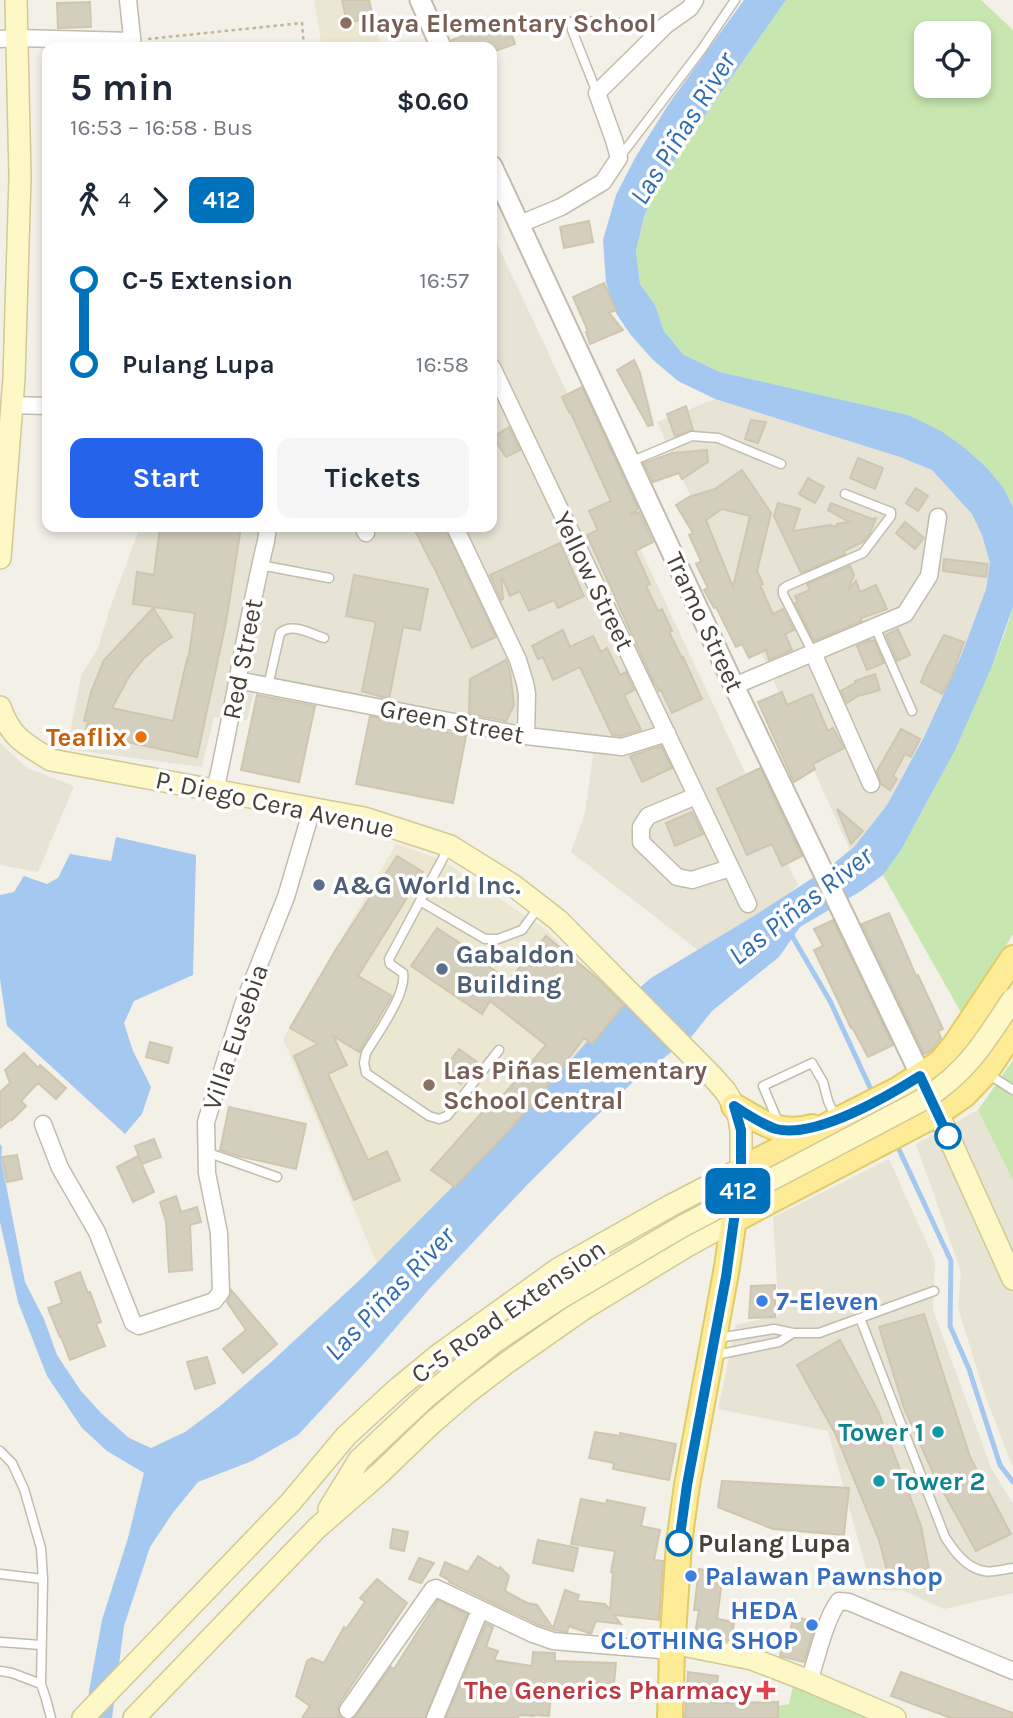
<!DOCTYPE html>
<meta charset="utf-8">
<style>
:root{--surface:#fff;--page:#f6f6f7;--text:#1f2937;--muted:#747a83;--accent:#2563eb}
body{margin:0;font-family:Karla,sans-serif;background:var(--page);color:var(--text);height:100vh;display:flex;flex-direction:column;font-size:26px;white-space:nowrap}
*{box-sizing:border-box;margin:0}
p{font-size:23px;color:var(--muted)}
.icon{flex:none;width:38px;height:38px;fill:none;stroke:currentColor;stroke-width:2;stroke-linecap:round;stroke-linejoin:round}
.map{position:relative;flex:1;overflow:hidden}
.details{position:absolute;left:42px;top:42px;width:455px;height:490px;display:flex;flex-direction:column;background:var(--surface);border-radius:14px;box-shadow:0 4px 10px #0003}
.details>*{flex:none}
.badge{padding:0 14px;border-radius:10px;font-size:24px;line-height:46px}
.controls{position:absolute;left:914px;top:21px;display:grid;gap:14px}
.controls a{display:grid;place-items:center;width:77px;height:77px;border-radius:14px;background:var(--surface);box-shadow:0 4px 10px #0003;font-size:35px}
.map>.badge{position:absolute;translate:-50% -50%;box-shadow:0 0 0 4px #fff}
.legs{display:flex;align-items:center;gap:10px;height:77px;padding:0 28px;font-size:23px}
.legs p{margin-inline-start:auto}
.head{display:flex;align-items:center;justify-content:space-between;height:119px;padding:0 28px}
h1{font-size:38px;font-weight:700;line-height:52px}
.button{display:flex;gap:14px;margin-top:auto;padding:14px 28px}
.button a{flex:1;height:80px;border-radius:14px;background:var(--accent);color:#fff;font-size:28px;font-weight:700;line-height:80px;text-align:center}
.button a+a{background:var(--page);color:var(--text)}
ul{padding:0 28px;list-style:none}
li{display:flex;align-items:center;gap:24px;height:84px;font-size:26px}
li i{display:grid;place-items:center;width:10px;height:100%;margin:0 9px;background:currentColor}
li i::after{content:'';width:18px;height:18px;margin:-9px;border:5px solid;border-radius:50%;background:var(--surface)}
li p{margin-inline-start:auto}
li:first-child i{background:linear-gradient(#0000 50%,currentColor 0)}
li:last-child i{background:linear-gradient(currentColor 50%,#0000 0)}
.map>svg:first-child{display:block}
</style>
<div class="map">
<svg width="1013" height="1718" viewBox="0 0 1013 1718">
<rect width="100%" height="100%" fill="#f3f1e7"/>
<path fill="#e7e3d5" d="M492,233l306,652 -21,21 -79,44 -127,-98 14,-39 8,-59 -338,-66 -8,32 -33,-3 -12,50 -135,-18 14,-73 17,-28 12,-40 30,-81h352z
M715,399l185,58 32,13 40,44 10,21 8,28 -4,26 -25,67 -37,80 -37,69 -33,42 -4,3 -193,-428z
M0,743l27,25 47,18 -36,86 -38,-7z
M978,1110l35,71v285l-3,-5 -26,-69 -26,-84 3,-36 -45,-128z
M889,1159l46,102 -2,49 59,160 21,33v90l-69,16 -42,-19h-30l-44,-159 -110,-22 18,-84 43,-10 -6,-98z"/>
<path fill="#ece7d1" d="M314,0h54l13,45 -14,2h-45z
M396,844l46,16 102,68 80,76 -244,267 -97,-232z"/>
<path fill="#c8e7b0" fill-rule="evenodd" d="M786,0h195l32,30v477l-10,-20 -16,-19 -22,-20 -57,-33 -188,-43 -36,-17 -20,-24 -9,-26 -15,-21 -4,-33 8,-34 12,-28 29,-45zM926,33h52v53h-52z
M1013,607v327l-50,82 -80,-141c37,-53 65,-113 92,-172 14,-31 29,-63 38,-96z
M1013,1060v121l-35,-71z
M793,1686l72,32h-87v-12l11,-2z"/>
<path fill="#a4c8ef" d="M744,0h42l-101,144 -29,45 -12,28 -8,34 4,33 15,21 9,26 20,24 36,17 188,43 33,16 24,17 22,20 16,19 10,20v100l-21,59 -37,84 -54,100 -18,25 -22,16 -61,36 -21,30 -67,54 -20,25 -60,47 -45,42 -59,59 -98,104 -57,66 -75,81 -46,26 -54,21 -26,32 -22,33 -26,79 -12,92h-23v-27l13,-71 26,-82 16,-65 -37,-22 -25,-23 -35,-52 -29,-74 -18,-80v-78l2,3 -1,12 24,123 19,37 13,36 24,36 20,22 28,25 22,10 34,-16 35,-26 49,-42 95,-88 113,-114 81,-87 58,-67 35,-30 106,-64 71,-46 26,-21 33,-42 37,-68 37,-81 25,-67 4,-26 -8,-28 -10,-21 -40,-44 -32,-13 -185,-58 -37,-18 -26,-22 -22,-25 -16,-24 -8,-28 -3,-42 13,-45 19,-37 33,-53z
M116,837l80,18 -3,120 -59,26 -10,22 9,28 18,36 -9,27 -17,20 -118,-108 -7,-47v-84l14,-3 10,-16 23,8 11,-6 12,-24 41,7z"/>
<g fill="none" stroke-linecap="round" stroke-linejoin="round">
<path stroke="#a4c8ef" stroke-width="5" d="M791,934l39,67 44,95
M896,1143l55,118 -1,65 19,43 31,96 13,17"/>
</g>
<path fill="#d4cebc" stroke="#cfc6af" stroke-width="2" fill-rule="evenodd" d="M342,0h27l4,17 -26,6z
M90,2l1,25 -33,1 -1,-25z
M507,20l8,24 -23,8v-5h-39l-1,-7z
M589,221l4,21 -29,6 -4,-21z
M604,283l12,27 -7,3 14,17 -33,14 -4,-12 2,-1 -15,-34z
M634,360l6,13 13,52 -5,1 -31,-56z
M582,387l56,122 -8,6 9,-3 14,30 -18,9 15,33 -4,2 12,25 4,-2 10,22 -3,1 13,26 1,-1 19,42 -30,14 -11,-23 -2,1 -6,-10 -66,-146 11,-5 -9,-19 22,-10 -41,-90 -1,1 -7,-15z
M686,406l7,24 -18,6 -8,-22z
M751,420l15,2 -8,21 -13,-4z
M509,427l11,23 -14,7 -13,-20z
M707,450l1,12 -26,17 -3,-6 -26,9 -9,-19 28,-10z
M858,458l25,10 -8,21 -25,-11z
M742,470l29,43 -14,58 6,13 -3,1 13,29 10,-5 11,21 -9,4 7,16 -23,10 -3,-10 -17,8 -7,-14 -6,3 -20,-40 -2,1 -10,-18 4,-2 -12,-24 5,-3 -12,-26 4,-2 -17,-28 13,-8 26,-8zM722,509l28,7 -17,71 -27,-67z
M808,478l16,9 -9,16 -16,-9z
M916,488l12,8 -10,15 -12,-8z
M778,503l22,6 -7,22 37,-6 6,2 1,-3 12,-2 -21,-12 3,-7 41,16 4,-1 -6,15 -7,9 -19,9 1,3 -44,19 -27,-57z
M905,522l19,16 -9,11 -19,-16z
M160,527h81l-15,95 -29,135 -112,-24 3,-12h-4l7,-29 13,-32 49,-52 19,29 -14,9 -14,12 -14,17 -18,33 61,13 14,-62 1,2 7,-48 -62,-9 4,-32 17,3z
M413,527h32l51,110 -24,11 -39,-83v1z
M560,543l24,53 -26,12 -4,-8 -25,11 -9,-20 -10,5 -9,-20 2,23 -2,1 -11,-25z
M944,559l44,5 -2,13 -43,-6z
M850,566l4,9 -6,15 8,-9 4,11 16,-7 11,24 -26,9 1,3 -48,20 -19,-38 3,-1 -3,-6 15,-6 -3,-6z
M354,575l74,14 -8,41 -17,-3 -14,72 -27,-8 14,-69 -30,-6z
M898,629l12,26 -13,6 -11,-26z
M563,630l7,17 23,-11 8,16 6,-4 13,27 6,-3 8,18 -10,5 17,35 -20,6 -9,-1 -32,-68 -27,13 -10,-23 -5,2 -6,-13z
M944,635l20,7 -13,36 -9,16 -21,-12 6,-15z
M870,640v2l4,-2 10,23 -17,7 -10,-24z
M506,660l4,11 4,34 -8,16 -37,-7 1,-35z
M875,674l5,16 -22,6 -11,7 -6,-12 14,-8v-2z
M782,692l5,13 25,-11 16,37 5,-3 11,20 -31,16 2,5 -21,13 -36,-80z
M257,695l58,11 -16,76 -58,-12z
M370,716l96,20 -13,67 -97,-19z
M901,729l19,10 -9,18 -6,-3 -12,22 4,3 -7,11 -9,-6 -4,-13z
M661,746l11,22 -30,14 -12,-26z
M760,768l42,88 -20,10 -10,-22 -25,11 -30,-66z
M837,809l26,22 -12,13z
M692,812l11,22 -28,12 -9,-23z
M397,856l26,16 -65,104 34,20 -33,56 -26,-16 14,29 -19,9 40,86 19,-9 13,29 -46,20 -60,-144 24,-12 -28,-16 45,-77z
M889,913l27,63 2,-1 25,54 -5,2 3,7 -10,13 -7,3 -62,-130z
M833,920l60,125 -25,12 -16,-30 -1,1 -37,-78 9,-4 -9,-17z
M437,928l26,17 -2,3 48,32 37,-44 51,42 27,27 -32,39 -8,-6 -19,25 1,1 -52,61 -59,62 -24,-17 55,-62 3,4 57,-67 -56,-44 -8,13 -71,-48z
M150,1042l22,6 -4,15 -22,-6z
M459,1049l18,13 -16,22 -18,-13z
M24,1053l14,15 2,-3 26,23 -10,11 -18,-16 -17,18 5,5 -14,14 -1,-1 -11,9v-36l10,-9 -5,-13z
M229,1107l77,17 -10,45 -58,-13 -18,-6z
M154,1139l7,18 -19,7 -7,-18z
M17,1155l5,24 -15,3 -5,-25z
M138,1156l16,36 -21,10 -16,-35z
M176,1196l5,16 16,-5 4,15 -11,3 2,45 -23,2 -3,-50 -6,-20z
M80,1272l8,21 2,-1 11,30 -5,2 9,22 -35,14 -9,-23h-1l-12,-29 14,-5 -7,-21z
M775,1285v32l-26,1 2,-32z
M231,1290l46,54 -34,29 -20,-24 23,-19 -19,-28z
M924,1314l46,143 41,77 -35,17 -42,-76 -30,-67 -25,-81z
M840,1340l38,71 43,115 8,43 -39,13 -11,-42 -43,-105 -39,-70z
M207,1357l8,26 -20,6 -8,-27z
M595,1432l25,4v-3l56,11 -7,36 -56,-11 1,-6 -25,-5z
M722,1481l127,7 -5,47 -71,-6 -55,-22z
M581,1499l25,5 1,-4 38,8 -4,18 19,4 -6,30 9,1 -4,59 -45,-5 7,9 -25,-3 -5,13 -22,-8 -2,6 -12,-2 -18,-6 -88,-42 1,-1 -10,-6 5,-13 23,10 10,-16 21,13 1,-2 9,9 -4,15 22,12 10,2 16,23 12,-38 14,5 -2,6 28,3 5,6 3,-37 -2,-1 4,-21 -44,-7z
M393,1529l15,3 -4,19 -14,-3z
M538,1540l40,8 -5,23 -40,-8z
M419,1558l15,5 -13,20 -12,-4z
M699,1569l24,3 -6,47 17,3 -3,19 -36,-7 4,-24h-5z
M377,1579l30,24 -68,101 -1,6 3,8h-39l8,-12 -14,-10 11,-35 5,-3 12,5 20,-36 2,2 19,-27 -5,-4z
M438,1600l29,14 -42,104h-71l37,-51 3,2z
M794,1616l22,7 -12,39 -24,-6 4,-22 5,1z
M486,1623l7,4 -7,20 12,4 -4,9 38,6 1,-14 22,1v8l61,2 -2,20h-20v7h-43l-2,26 -15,-1v1l-15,-1 -1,3h-72z
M688,1672l30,4 -4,27 64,-1v16h-93z
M901,1672l112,41v5h-62l-60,-22z"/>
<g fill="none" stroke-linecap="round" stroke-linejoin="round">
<defs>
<path id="service" d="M597,93l-25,-63 -1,-8 5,-1 90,4
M619,158l83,-109 33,-49
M630,462l62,-26 26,2 63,26
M260,565l69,13
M875,627l37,84
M813,653l-30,-59v-5l4,-3 76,-33 28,-37v-4l-46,-18
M268,686l12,-53c12,-11 31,1 44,5
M449,847l-60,112 1,5 13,9c4,21 -26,61 -37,80l-2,10 2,10 63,43 10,3 8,-3 52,-66
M420,901l65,38h13l24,-9 16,-22
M988,1074l25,16
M779,1124l-16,-38 49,-23 11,19 5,19 8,17
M206,1152l71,25
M860,1318l85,219c9,14 21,31 39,34 8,2 20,-2 29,-3
M718,1338l56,-9 19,4h26l115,-42
M716,1355l63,-13 14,-9
M0,1451l12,12 12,26 17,59 2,31 -2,105 5,15 5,19
M0,1574l43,5
M0,1642l41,3
M0,1671l12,2 29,11"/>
<path id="minor" d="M128,0l5,47
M0,39l18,-1 114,3
M520,224l41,-17 42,-25 16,-24 -5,-18 -17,-47 69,-68 24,-17 5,-8
M492,367l256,537
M11,405l36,1
M363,527l3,6
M455,527l63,133 7,23 2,11 -1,42
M813,653l58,131
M237,680l289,56 96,11 45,-14
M734,686l171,-72 24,-38 9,-59
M215,791c19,-83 31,-168 51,-250l2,-14
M696,796l-48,20 -7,11v15l36,35 15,3 38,-12
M43,1124l17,44 37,64 36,91 6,3 75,-25 7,-9 -2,-59 -12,-60 -1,-51 37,-117 43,-108 26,-88
M809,1681c8,-23 16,-62 30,-80l10,1 164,69
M348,1710l85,-121 3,-1 97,46 20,7 119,10
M435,1718l45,-108"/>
<path id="tertiary" d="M420,0l21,47
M492,166l242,520 187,390"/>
<path id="secondary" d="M0,558l14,-180 6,-201 -4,-177
M0,707c11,31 25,37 51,53l313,58 86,28 64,40 44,34 154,156 14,16 8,14 5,12 2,12v39l-71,37 -112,63 -121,87 -40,33 -51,47 -56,67 -207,215
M932,1100l81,179
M329,1509l30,-49 67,-63 67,-54
M673,1643l79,16 57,22 86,37
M134,1718l183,-190 62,-54 52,-50 36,-31 38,-29 80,-56 102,-62 47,-26"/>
<path id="primary" d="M734,1106c27,16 45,30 78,21
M734,1220l204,-107 26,-18 21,-22 28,-42
M670,1718l2,-67 7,-108 8,-58 40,-218 14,-98 156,-79 44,-28 14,-17 58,-87"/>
</defs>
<use href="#service" stroke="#c1bcac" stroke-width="11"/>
<use href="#minor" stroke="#c1bcac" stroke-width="19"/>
<use href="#tertiary" stroke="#c1bcac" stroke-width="23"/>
<use href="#secondary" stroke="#d2c997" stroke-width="24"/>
<use href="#primary" stroke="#e2cb66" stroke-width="28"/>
<path stroke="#c0b79b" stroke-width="2.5" stroke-dasharray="3.5 3.5" stroke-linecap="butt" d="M148,39l154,-16 2,24"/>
<use href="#service" stroke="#fff" stroke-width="8"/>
<use href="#minor" stroke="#fff" stroke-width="16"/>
<use href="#tertiary" stroke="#fff" stroke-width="19"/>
<use href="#secondary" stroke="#fef7c6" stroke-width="21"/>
<use href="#primary" stroke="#fdeb96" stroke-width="24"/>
<defs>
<path id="secondary-bridge" d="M493,1343l64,-43 124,-73 245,-129c43,-28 59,-57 87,-99"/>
</defs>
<use href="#secondary-bridge" stroke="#d2c997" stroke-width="24" stroke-linecap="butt"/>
<use href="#secondary-bridge" stroke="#fef7c6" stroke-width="21"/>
</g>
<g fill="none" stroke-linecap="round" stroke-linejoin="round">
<defs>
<path id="line-1" d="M679,1543l8,-58 39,-208 15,-108v-39l-7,-24c13,8 27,18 42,23 39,10 112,-33 144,-53l28,60"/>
</defs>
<use href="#line-1" stroke="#fff" stroke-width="16"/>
<use href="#line-1" stroke="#0072bc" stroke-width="10"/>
</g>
<g fill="#8d6e63" stroke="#fff" stroke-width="2.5">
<circle cx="346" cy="23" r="7"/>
<circle cx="429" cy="1085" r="7"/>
</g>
<circle fill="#e8710a" stroke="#fff" stroke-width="2.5" cx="141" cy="737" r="7"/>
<g fill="#5c6f8a" stroke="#fff" stroke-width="2.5">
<circle cx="319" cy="885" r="7"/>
<circle cx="442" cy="969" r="7"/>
</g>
<g fill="#fff" stroke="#0072bc" stroke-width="3.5">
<circle cx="948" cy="1136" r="12"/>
<circle cx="679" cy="1543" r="12"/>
</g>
<g fill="#3f7fe0" stroke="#fff" stroke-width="2.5">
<circle cx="762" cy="1301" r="7"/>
<circle cx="691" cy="1576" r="7"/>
<circle cx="812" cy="1625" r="7"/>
</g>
<g fill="#0f9aa8" stroke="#fff" stroke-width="2.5">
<circle cx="938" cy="1432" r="7"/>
<circle cx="879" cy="1481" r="7"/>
</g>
<path fill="#e0444e" stroke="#fff" stroke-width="2.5" d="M762.5 1679.5h7v7h7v7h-7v7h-7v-7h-7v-7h7z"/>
<g text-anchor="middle" stroke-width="7" stroke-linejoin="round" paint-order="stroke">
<g font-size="26" font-weight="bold" fill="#785e54" stroke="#fff" text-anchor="start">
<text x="360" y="32">Ilaya Elementary School</text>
<text x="443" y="1079">Las Piñas Elementary<tspan x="443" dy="30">School Central</tspan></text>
</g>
<g font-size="26" fill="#464136" stroke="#fff">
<text transform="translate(594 581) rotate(64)" y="9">Yellow Street</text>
<text transform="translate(705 622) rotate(65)" y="9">Tramo Street</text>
<text transform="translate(242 659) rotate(-79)" y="9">Red Street</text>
<text transform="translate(452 721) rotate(11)" y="9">Green Street</text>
<text transform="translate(275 804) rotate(12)" y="9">P. Diego Cera Avenue</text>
<text transform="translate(235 1037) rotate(-71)" y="9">Villa Eusebia</text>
<text transform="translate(508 1311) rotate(-35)" y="9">C-5 Road Extension</text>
</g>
<g font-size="26" font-weight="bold" fill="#c56008" stroke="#fff" text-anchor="end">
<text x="127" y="746">Teaflix</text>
</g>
<g font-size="26" font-weight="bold" fill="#4e5e75" stroke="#fff" text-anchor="start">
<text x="333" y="894">A&amp;G World Inc.</text>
<text x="456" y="963">Gabaldon<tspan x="456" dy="30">Building</tspan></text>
</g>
<g font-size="26" font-weight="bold" fill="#366cbe" stroke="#fff" text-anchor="start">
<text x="776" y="1310">7-Eleven</text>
<text x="705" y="1585">Palawan Pawnshop</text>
<text x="798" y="1619" text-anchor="end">HEDA<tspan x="798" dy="30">CLOTHING SHOP</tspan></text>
</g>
<g font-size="26" font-weight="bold" fill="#0d838f" stroke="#fff" text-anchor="end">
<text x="924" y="1441">Tower 1</text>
<text x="893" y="1490" text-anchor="start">Tower 2</text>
</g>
<g font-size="26" font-weight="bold" fill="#464136" stroke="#fff" text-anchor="start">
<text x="698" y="1552">Pulang Lupa</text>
</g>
<g font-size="26" font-weight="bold" fill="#be3a42" stroke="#fff" text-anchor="end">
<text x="752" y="1699">The Generics Pharmacy</text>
</g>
<g font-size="28" font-style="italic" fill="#306cb0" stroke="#fff">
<text transform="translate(682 128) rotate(-58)" y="10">Las Piñas River</text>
<text transform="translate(800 905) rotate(-38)" y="10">Las Piñas River</text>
<text transform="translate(389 1293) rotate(-46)" y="10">Las Piñas River</text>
</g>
</g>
</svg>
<div class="controls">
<a><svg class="icon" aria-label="locate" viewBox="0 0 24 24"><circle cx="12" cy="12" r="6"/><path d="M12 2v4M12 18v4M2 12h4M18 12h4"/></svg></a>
</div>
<b class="badge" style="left:738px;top:1191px;background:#0072bc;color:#fff">412</b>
<section class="details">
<div class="head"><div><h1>5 min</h1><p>16:53 – 16:58 · Bus</p></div><b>$0.60</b></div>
<div class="legs"><svg class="icon" aria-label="walk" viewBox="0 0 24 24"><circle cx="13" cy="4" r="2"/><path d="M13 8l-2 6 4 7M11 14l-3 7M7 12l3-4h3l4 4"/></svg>4<svg class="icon" aria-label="forward" viewBox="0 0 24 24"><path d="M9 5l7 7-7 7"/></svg><b class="badge" style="background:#0072bc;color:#fff">412</b></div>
<ul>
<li><i style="color:#0072bc"></i><b>C-5 Extension</b><p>16:57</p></li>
<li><i style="color:#0072bc"></i><b>Pulang Lupa</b><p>16:58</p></li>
</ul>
<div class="button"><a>Start</a><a>Tickets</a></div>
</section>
</div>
